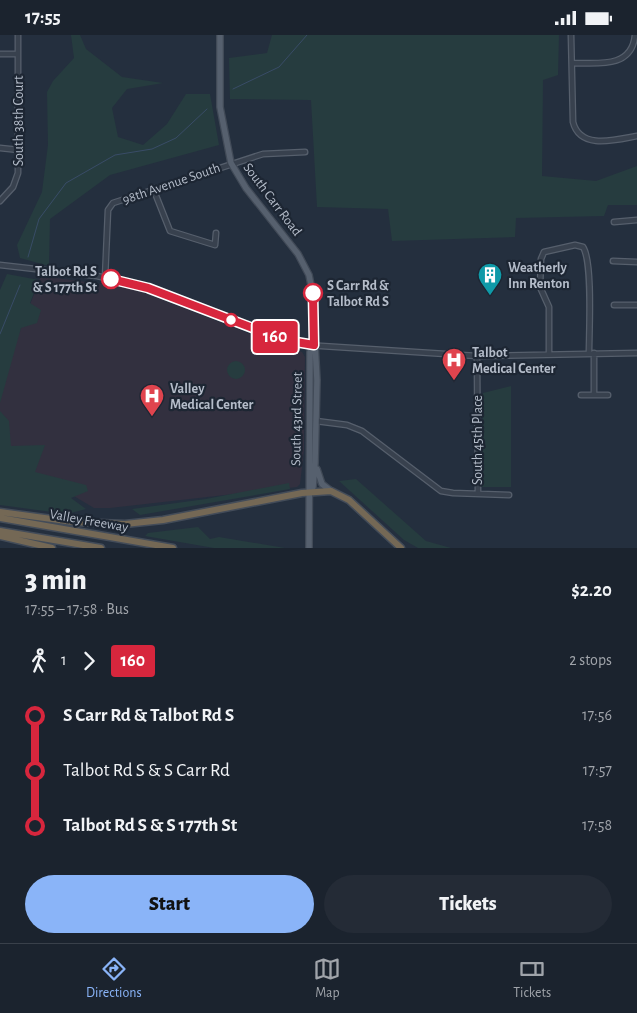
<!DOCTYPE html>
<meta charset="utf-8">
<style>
:root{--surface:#1b232e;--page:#242b36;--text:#f1f3f6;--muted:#a0a4aa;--line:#39404a;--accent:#8ab4f8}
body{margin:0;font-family:"Alegreya Sans",sans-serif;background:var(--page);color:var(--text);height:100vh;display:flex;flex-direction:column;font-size:19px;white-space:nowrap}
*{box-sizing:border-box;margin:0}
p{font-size:16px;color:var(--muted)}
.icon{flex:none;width:28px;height:28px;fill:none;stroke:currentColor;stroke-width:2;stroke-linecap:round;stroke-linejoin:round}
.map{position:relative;height:513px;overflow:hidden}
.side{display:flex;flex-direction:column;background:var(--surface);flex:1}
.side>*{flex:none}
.badge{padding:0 10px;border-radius:4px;font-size:18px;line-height:32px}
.map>.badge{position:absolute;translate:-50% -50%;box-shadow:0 0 0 2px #fff}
.legs{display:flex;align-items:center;gap:8px;height:55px;padding:0 25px;font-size:16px}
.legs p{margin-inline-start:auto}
.summary{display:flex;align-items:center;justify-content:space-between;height:85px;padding:0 25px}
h1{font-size:28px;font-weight:800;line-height:38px}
.button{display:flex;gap:10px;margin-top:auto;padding:10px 25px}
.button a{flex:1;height:58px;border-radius:30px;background:var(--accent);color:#111;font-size:20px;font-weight:800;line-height:58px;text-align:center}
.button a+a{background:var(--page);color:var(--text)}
ul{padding:0 25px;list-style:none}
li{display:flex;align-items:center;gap:18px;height:55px;font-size:19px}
li i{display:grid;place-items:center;width:8px;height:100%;margin:0 6px;background:currentColor}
li i::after{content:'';width:12px;height:12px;margin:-6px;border:4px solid;border-radius:50%;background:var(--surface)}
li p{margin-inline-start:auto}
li:first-child i{background:linear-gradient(#0000 50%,currentColor 0)}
li:last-child i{background:linear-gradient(currentColor 50%,#0000 0)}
.status{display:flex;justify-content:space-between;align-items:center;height:35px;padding:0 25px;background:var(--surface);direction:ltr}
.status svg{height:14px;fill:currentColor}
.menu{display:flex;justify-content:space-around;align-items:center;height:70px;border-top:1px solid var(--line);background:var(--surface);font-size:14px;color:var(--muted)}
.menu a{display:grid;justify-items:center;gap:2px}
.menu .current{color:var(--accent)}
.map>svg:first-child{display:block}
</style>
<div class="status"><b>17:55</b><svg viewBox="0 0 49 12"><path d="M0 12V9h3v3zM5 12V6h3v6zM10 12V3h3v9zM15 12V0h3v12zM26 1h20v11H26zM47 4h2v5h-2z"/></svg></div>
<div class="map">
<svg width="637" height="513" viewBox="0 0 637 513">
<rect width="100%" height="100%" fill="#242f3e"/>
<path fill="#32303f" d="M41,241l91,12 136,53 34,11 3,5 -1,93 -4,34 -3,3 -187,21h-16l-94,-56v-69z"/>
<path fill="#263c3f" d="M71,0h9l6,14 36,28 41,6 -36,6 -15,19 6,29 25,8 24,-21 19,-30h24l9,51 -109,30 -60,44 -1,47 -29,-8 -3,-13 25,-53 6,-47 -1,-53 6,-11 21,-23z
M272,0h287l-1,40 -15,5 -1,96 54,5 41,-15v39h-29l-4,11 -88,2 -1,19 -123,4 -4,-32 -71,-2 -6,-107 -81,-1 -1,-41 38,-5z
M7,239l32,6 -9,23 11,7 -4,13 -16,5 -21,75v-113z
M227 335a9 9 0 1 1 18 0a9 9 0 1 1-18 0Z
M511,351v101h-29l1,-94z
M0,376l9,10 2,25 34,-1 -10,27 51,13 2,6 -17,7 15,11 -19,5 -67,-9z
M356,444l70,62 25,7h-33l-14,-8 -65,-59z
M289,448l1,6 -150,26 -8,-6 74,-10z
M198,492l12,12 9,-2 66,11h-71l-69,-12 3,-3z"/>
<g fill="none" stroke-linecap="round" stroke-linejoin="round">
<path stroke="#394c67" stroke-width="1" d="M233,54l46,-22 28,-32
M28,222l11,-38 27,-36 49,-28 37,-6 24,-11 31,-29
M0,299l20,-49"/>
<defs>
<path id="minor" d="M571,0l2,87c7,28 42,18 64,14
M0,19h18
M572,28c25,0 60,6 63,-28
M0,113l19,2
M153,153l17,43 45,14 1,-12
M0,166l13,-14 5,-14v-138
M614,187l23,-2
M613,226l24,1
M0,230l97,11 40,9 147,55 22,5 171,11 160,-3
M105,243l3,-68 5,-7 150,-49 42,-2
M614,270h23
M594,318v42
M549,319v-47l-9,-20 1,-28 3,-7 31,-7 8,2c10,15 6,86 6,106
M477,321l1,138
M581,360h27
M316,386l31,4 15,6 79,60 12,2 56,2"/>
<path id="major" d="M220,0v72l11,56 15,25 52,66 11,21 3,15 5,90 -2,83 -2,24 -3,5
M317,434l5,15 9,7
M309,513l1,-196 4,-7"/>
<path id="highway" d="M0,477l74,10 51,2 38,-4 139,-27 29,-2 18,9 52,48
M0,483l173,30
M0,496l101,17
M0,501l52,12"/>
</defs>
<use href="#minor" stroke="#565f6c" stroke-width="7"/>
<use href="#major" stroke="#414a57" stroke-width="8"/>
<use href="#highway" stroke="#434c59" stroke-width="9"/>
<use href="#minor" stroke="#38414e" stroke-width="4.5"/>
<use href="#major" stroke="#56606e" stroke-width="5.5"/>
<use href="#highway" stroke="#746855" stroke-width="6"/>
</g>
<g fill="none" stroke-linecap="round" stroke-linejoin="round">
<defs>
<path id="line-1" d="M111,244l37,9 136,52 30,5 -1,-52"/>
</defs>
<use href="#line-1" stroke="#fff" stroke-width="11"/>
<use href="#line-1" stroke="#d7263d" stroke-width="8"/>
</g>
<defs>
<symbol id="building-pin" viewBox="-11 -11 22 30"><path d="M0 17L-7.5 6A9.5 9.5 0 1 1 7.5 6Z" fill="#0f9aa8" stroke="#1d2633"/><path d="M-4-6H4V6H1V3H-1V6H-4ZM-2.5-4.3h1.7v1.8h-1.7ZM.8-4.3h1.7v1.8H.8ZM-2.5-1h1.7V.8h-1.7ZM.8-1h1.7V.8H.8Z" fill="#fff"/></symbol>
<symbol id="hospital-pin" viewBox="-11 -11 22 30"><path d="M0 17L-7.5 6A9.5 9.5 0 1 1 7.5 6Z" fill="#e0444e" stroke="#1d2633"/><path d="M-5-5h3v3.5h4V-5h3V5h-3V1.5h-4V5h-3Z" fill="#fff"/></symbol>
</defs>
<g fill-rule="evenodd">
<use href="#building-pin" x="476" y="226" width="28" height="38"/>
<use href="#hospital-pin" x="440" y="311" width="28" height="38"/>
<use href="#hospital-pin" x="138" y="347" width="28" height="38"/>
</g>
<g fill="#fff" stroke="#d7263d" stroke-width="2.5">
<circle cx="111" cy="244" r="9"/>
<circle cx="313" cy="258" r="9"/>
<circle cx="231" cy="285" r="6"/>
</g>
<g text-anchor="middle" stroke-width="4.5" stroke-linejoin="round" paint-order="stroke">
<g font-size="14" fill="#b4bcc9" stroke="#1d2633">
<text transform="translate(18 86) rotate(-90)" y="5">South 38th Court</text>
<text transform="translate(171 148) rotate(-19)" y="5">98th Avenue South</text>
<text transform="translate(273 164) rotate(53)" y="5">South Carr Road</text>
<text transform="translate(296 384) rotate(-89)" y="5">South 43rd Street</text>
<text transform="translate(477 405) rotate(-90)" y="5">South 45th Place</text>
<text transform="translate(89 485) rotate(10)" y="5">Valley Freeway</text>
</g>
<g font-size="14" font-weight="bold" fill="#b4bcc9" stroke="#1d2633" text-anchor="start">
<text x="508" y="237">Weatherly<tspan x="508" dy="16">Inn Renton</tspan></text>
<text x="472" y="322">Talbot<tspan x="472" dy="16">Medical Center</tspan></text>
<text x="170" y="358">Valley<tspan x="170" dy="16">Medical Center</tspan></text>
</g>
<g font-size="14" font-weight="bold" fill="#b4bcc9" stroke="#1d2633" text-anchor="end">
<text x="97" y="241">Talbot Rd S<tspan x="97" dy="16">&amp; S 177th St</tspan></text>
<text x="327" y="255" text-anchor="start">S Carr Rd &amp;<tspan x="327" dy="16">Talbot Rd S</tspan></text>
</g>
</g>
</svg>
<b class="badge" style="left:275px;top:302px;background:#d7263d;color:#fff">160</b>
</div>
<section class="side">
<div class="summary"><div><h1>3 min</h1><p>17:55 – 17:58 · Bus</p></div><b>$2.20</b></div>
<div class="legs"><svg class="icon" aria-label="walk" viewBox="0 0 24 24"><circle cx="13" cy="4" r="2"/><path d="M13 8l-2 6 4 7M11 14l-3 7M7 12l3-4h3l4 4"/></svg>1<svg class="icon" aria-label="forward" viewBox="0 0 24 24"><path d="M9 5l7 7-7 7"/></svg><b class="badge" style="background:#d7263d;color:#fff">160</b><p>2 stops</p></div>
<ul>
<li><i style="color:#d7263d"></i><b>S Carr Rd &amp; Talbot Rd S</b><p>17:56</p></li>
<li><i style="color:#d7263d"></i><span>Talbot Rd S &amp; S Carr Rd</span><p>17:57</p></li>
<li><i style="color:#d7263d"></i><b>Talbot Rd S &amp; S 177th St</b><p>17:58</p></li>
</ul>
<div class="button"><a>Start</a><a>Tickets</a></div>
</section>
<nav class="menu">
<a class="current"><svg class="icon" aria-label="directions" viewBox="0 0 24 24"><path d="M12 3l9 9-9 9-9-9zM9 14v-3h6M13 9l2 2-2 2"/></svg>Directions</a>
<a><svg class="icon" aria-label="map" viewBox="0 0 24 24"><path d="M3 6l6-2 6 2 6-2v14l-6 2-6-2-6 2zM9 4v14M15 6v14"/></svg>Map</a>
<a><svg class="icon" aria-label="tickets" viewBox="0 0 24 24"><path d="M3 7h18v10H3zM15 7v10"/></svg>Tickets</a>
</nav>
